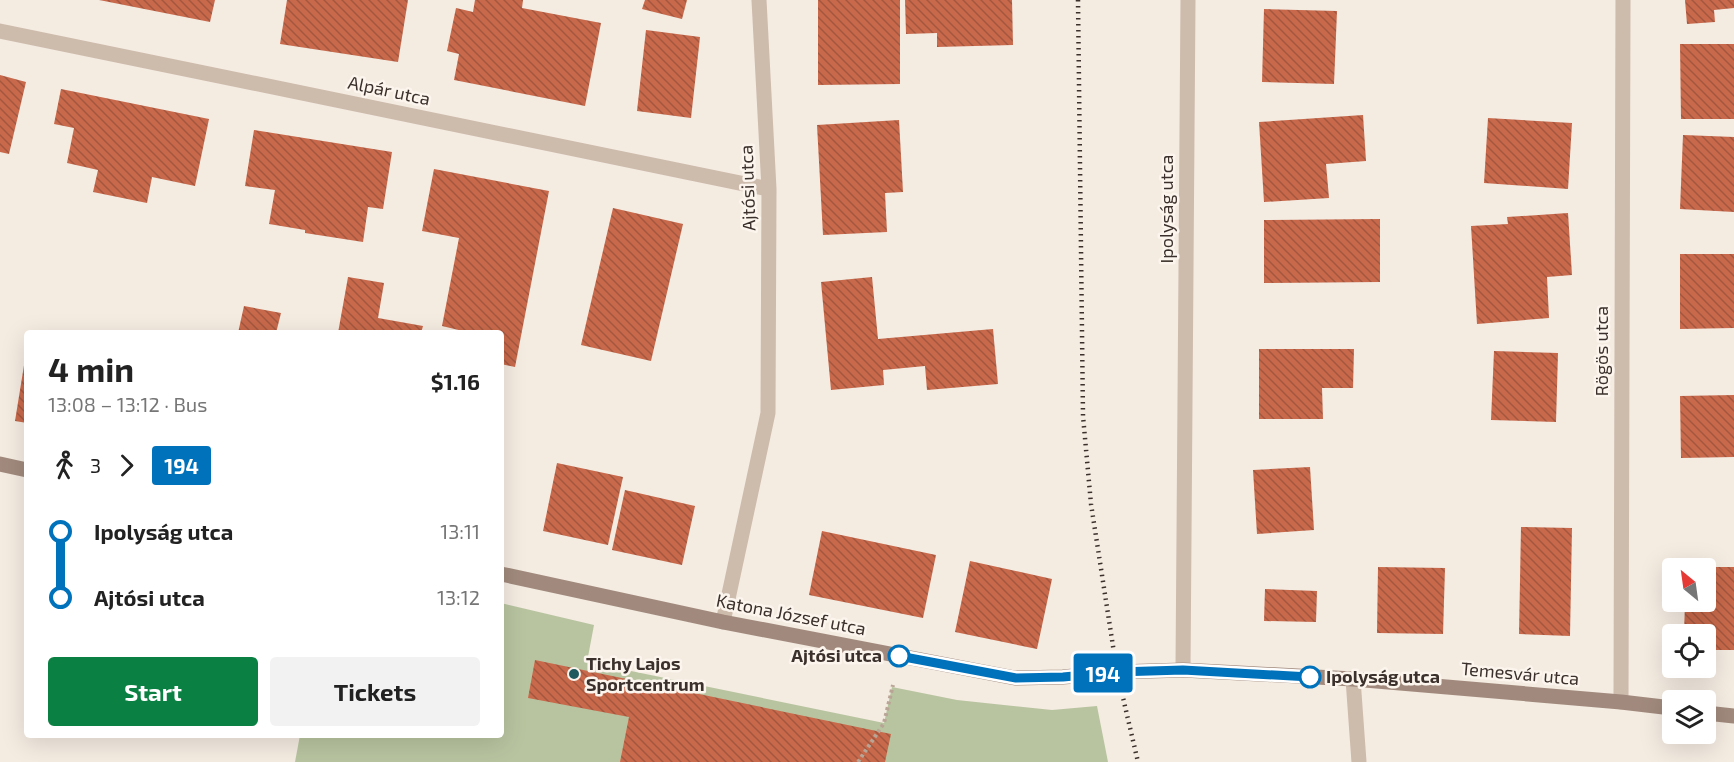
<!DOCTYPE html>
<meta charset="utf-8">
<style>
:root{--surface:#fff;--page:#f2f2f2;--text:#222;--muted:#767676;--accent:#0b8043}
body{margin:0;font-family:"Exo 2",sans-serif;background:var(--page);color:var(--text);height:100vh;display:flex;flex-direction:column;font-size:22px;white-space:nowrap}
*{box-sizing:border-box;margin:0}
p{font-size:20px;color:var(--muted)}
.icon{flex:none;width:33px;height:33px;fill:none;stroke:currentColor;stroke-width:2;stroke-linecap:round;stroke-linejoin:round}
.map{position:relative;flex:1;overflow:hidden}
.details{position:absolute;left:24px;top:330px;width:480px;height:408px;display:flex;flex-direction:column;background:var(--surface);border-radius:6px;box-shadow:0 6px 24px #0002}
.details>*{flex:none}
.badge{padding:0 12px;border-radius:4px;font-size:21px;line-height:39px}
.needle{width:39px;rotate:331deg}
.buttons{position:absolute;left:1662px;top:558px;display:grid;gap:12px}
.buttons a{display:grid;place-items:center;width:54px;height:54px;border-radius:6px;background:var(--surface);box-shadow:0 6px 24px #0002;font-size:30px}
.map>.badge{position:absolute;translate:-50% -50%;box-shadow:0 0 0 3px #fff}
.legs{display:flex;align-items:center;gap:9px;height:66px;padding:0 24px;font-size:20px}
.legs p{margin-inline-start:auto}
.overview{display:flex;align-items:center;justify-content:space-between;height:102px;padding:0 24px}
h1{font-size:33px;font-weight:700;line-height:45px}
.button{display:flex;gap:12px;margin-top:auto;padding:12px 24px}
.button a{flex:1;height:69px;border-radius:6px;background:var(--accent);color:#fff;font-size:24px;font-weight:700;line-height:69px;text-align:center}
.button a+a{background:var(--page);color:var(--text)}
ul{padding:0 24px;list-style:none}
li{display:flex;align-items:center;gap:21px;height:66px;font-size:22px}
li i{display:grid;place-items:center;width:9px;height:100%;margin:0 8px;background:currentColor}
li i::after{content:'';width:15px;height:15px;margin:-8px;border:4px solid;border-radius:50%;background:var(--surface)}
li p{margin-inline-start:auto}
li:first-child i{background:linear-gradient(#0000 50%,currentColor 0)}
li:last-child i{background:linear-gradient(currentColor 50%,#0000 0)}
.map>svg:first-child{display:block}
</style>
<div class="map">
<svg width="1734" height="762" viewBox="0 0 1734 762">
<defs>
<pattern id="building-back-hatch" width="6" height="6" patternUnits="userSpaceOnUse" patternTransform="scale(1.5)"><rect width="6" height="6" fill="#c8694b"/><path d="M-1 5l2 2M0 0l6 6M5-1l2 2" fill="none" stroke="#a4573f"/></pattern>
</defs>
<rect width="100%" height="100%" fill="#f4ebe1"/>
<path fill="#b8c4a0" d="M501,603l93,22 -7,37 297,61 8,-36 65,13 95,10 45,-4 11,56h-813l5,-27h201z"/>
<path fill="url(#building-back-hatch)" d="M99,0h116l-5,22z
M287,0h121l-10,62 -118,-18z
M475,0h48l-1,8 79,15 -16,83 -131,-26 5,-26 -12,-3 9,-43 17,4z
M645,0h42l-5,19 -40,-10z
M818,0h82v84l-82,1z
M905,0h107l1,45 -76,2v-14l-31,1z
M1685,0h49v8l-20,2 1,12 -28,2z
M1264,9l73,2 -3,73 -72,-2z
M646,30l54,7 -9,81 -54,-7z
M1680,44h54v75h-53z
M0,75l26,7 -17,72 -9,-2z
M61,89l148,30 -14,67 -43,-9 -5,26 -54,-11 5,-22 -31,-7 7,-35 -20,-4z
M1363,115l3,46 -40,3 3,34 -65,4 -5,-80z
M1488,118l84,5 -4,66 -84,-6z
M899,120l4,72 -18,1 2,39 -64,3 -6,-110z
M254,130l138,22 -9,57 -15,-2 -5,35 -58,-9v-3l-36,-6 6,-34 -30,-4z
M1683,135l51,2v75l-54,-3z
M434,169l115,22 -34,176 -14,-3v-31h-30l-29,-7 17,-88 -37,-7z
M613,208l70,16 -32,137 -70,-16z
M1568,213l4,62 -25,2 2,41 -72,6 -6,-98 37,-2 -1,-7z
M1380,219v63l-116,1v-63z
M1680,254h54v74l-54,1z
M348,277l36,6 -6,35 45,8 -2,7h-83z
M872,277l6,62 115,-10 5,55 -71,6 -2,-24 -42,4 1,15 -53,5 -10,-108z
M244,306l37,7 -5,20h-38z
M1259,349h95l-1,39h-31l1,31h-64z
M1494,351l64,2 -2,69 -65,-2z
M26,353h1v70l-12,-2z
M1734,395v62l-53,1 -1,-62z
M557,463l66,14 -15,68 -65,-14z
M1310,467l4,63 -57,4 -4,-64z
M625,490l70,16 -13,59 -70,-15z
M1521,527l51,1 -2,108 -51,-2z
M822,531l114,24 -13,63 -114,-23z
M970,561l82,18 -15,70 -82,-17z
M1378,567l67,1 -2,66 -66,-1z
M1706,567h28v83h-28v-16h-22l1,-32h21z
M1265,589l52,2 -1,31 -52,-1z
M535,660l356,74 -6,28h-265l9,-45 -101,-19z"/>
<g fill="none" stroke-linecap="round" stroke-linejoin="round">
<path stroke="#b9a596" stroke-width="4" stroke-dasharray="3 3" stroke-linecap="butt" d="M858,762l26,-39 9,-38"/>
<path stroke="#cdbbac" stroke-width="15" d="M0,31l769,158
M723,622l45,-209 1,-224 -10,-189
M1183,670l5,-670
M1353,679l6,83
M1621,702l2,-702"/>
<path stroke="#a18a7d" stroke-width="15" d="M0,464l27,6
M501,574l222,48 292,56 48,-1 54,-5 66,-2 170,9 268,23 51,6
M1706,713l28,3"/>
<path stroke="#3b302b" stroke-width="4.5" stroke-dasharray="1.5 4.5" stroke-linecap="butt" d="M1078,0l5,416 8,88 26,168 21,90"/>
</g>
<g fill="none" stroke-linecap="round" stroke-linejoin="round">
<defs>
<path id="line-1" d="M899,656l117,22 47,-1 54,-5 66,-2 127,7"/>
</defs>
<use href="#line-1" stroke="#fff" stroke-width="14"/>
<use href="#line-1" stroke="#0072bc" stroke-width="9"/>
</g>
<g fill="#fff" stroke="#0072bc" stroke-width="3">
<circle cx="899" cy="656" r="10"/>
<circle cx="1310" cy="677" r="10"/>
</g>
<circle fill="#1f5a5e" stroke="#fbf5ee" stroke-width="2" cx="574" cy="674" r="6"/>
<g text-anchor="middle" stroke-width="5" stroke-linejoin="round" paint-order="stroke">
<g font-size="18" fill="#3b302b" stroke="#fbf5ee">
<text transform="translate(389 91) rotate(12)" y="6">Alpár utca</text>
<text transform="translate(748 188) rotate(-92)" y="6">Ajtósi utca</text>
<text transform="translate(1167 209) rotate(-90)" y="6">Ipolyság utca</text>
<text transform="translate(1602 351) rotate(-90)" y="6">Rögös utca</text>
<text transform="translate(791 615) rotate(11)" y="6">Katona József utca</text>
<text transform="translate(1520 674) rotate(5)" y="6">Temesvár utca</text>
</g>
<g font-size="18" font-weight="bold" fill="#3b302b" stroke="#fbf5ee" text-anchor="end">
<text x="882" y="662">Ajtósi utca</text>
<text x="1326" y="683" text-anchor="start">Ipolyság utca</text>
</g>
<g font-size="18" font-weight="bold" fill="#3b302b" stroke="#fbf5ee" text-anchor="start">
<text x="586" y="670">Tichy Lajos<tspan x="586" dy="21">Sportcentrum</tspan></text>
</g>
</g>
</svg>
<div class="buttons">
<a><svg class="needle" viewBox="-14 -14 28 28"><path d="M0-13l5 13h-10z" fill="#e53935"/><path d="M0 13l5-13h-10z" fill="#767676"/></svg></a>
<a><svg class="icon" aria-label="locate" viewBox="0 0 24 24"><circle cx="12" cy="12" r="6"/><path d="M12 2v4M12 18v4M2 12h4M18 12h4"/></svg></a>
<a><svg class="icon" aria-label="layers" viewBox="0 0 24 24"><path d="M12 4l9 5-9 5-9-5zM3 14l9 5 9-5"/></svg></a>
</div>
<b class="badge" style="left:1103px;top:673px;background:#0072bc;color:#fff">194</b>
<section class="details">
<div class="overview"><div><h1>4 min</h1><p>13:08 – 13:12 · Bus</p></div><b>$1.16</b></div>
<div class="legs"><svg class="icon" aria-label="walk" viewBox="0 0 24 24"><circle cx="13" cy="4" r="2"/><path d="M13 8l-2 6 4 7M11 14l-3 7M7 12l3-4h3l4 4"/></svg>3<svg class="icon" aria-label="forward" viewBox="0 0 24 24"><path d="M9 5l7 7-7 7"/></svg><b class="badge" style="background:#0072bc;color:#fff">194</b></div>
<ul>
<li><i style="color:#0072bc"></i><b>Ipolyság utca</b><p>13:11</p></li>
<li><i style="color:#0072bc"></i><b>Ajtósi utca</b><p>13:12</p></li>
</ul>
<div class="button"><a>Start</a><a>Tickets</a></div>
</section>
</div>
